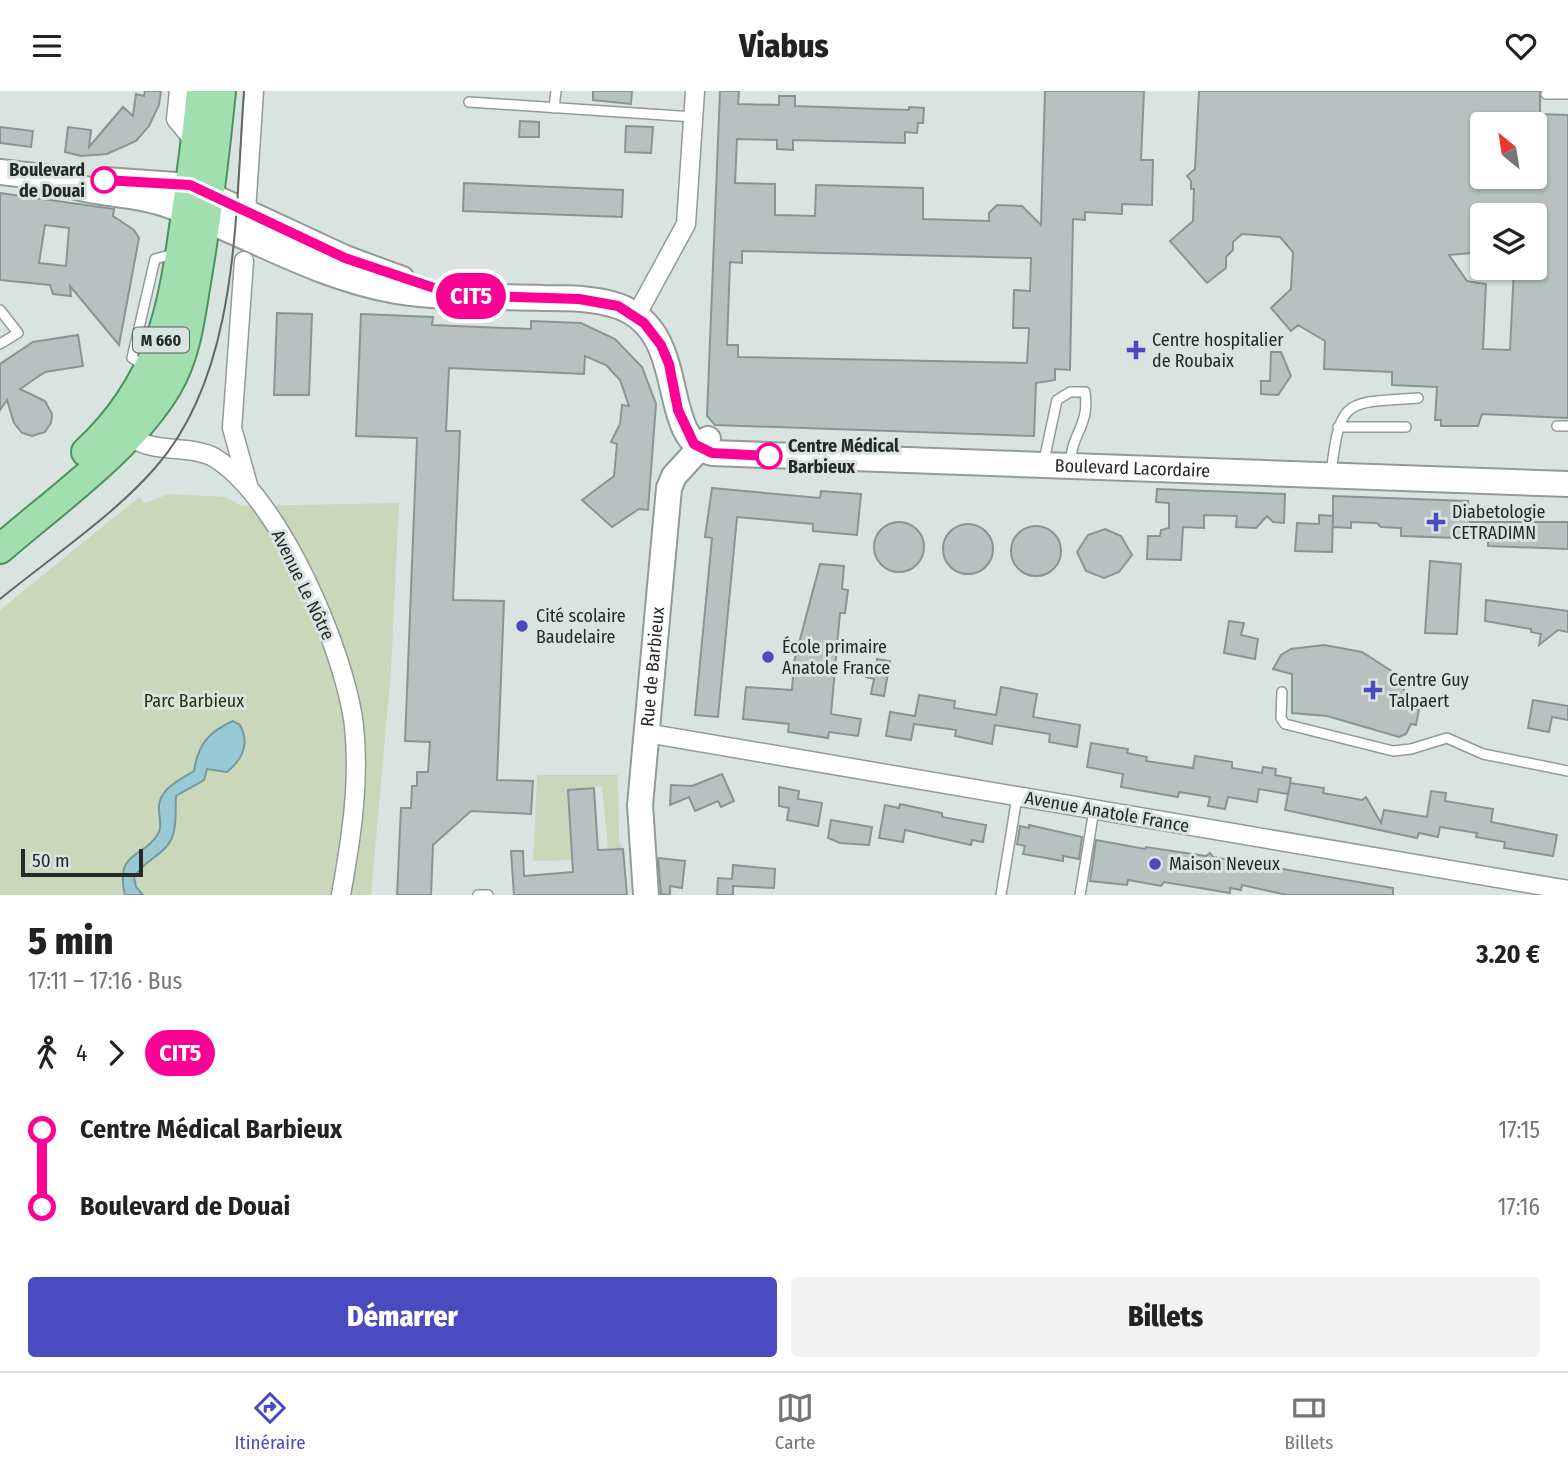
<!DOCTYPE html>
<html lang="fr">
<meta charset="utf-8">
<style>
:root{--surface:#fff;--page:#f2f2f2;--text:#222;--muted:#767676;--line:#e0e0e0;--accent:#4a4bc1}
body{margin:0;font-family:"Fira Sans Condensed",sans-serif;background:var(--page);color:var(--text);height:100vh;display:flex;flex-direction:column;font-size:26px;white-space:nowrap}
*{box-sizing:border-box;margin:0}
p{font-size:23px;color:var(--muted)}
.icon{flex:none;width:38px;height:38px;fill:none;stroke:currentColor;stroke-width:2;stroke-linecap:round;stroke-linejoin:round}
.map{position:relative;height:804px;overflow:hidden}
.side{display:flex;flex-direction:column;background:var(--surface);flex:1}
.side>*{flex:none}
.badge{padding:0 14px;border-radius:23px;font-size:24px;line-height:46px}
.needle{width:46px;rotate:330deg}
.controls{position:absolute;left:1470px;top:21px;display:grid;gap:14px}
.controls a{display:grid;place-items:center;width:77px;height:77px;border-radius:7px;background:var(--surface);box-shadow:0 2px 5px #0004;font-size:35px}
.scale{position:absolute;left:21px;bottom:18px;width:122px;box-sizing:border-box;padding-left:7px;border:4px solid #252927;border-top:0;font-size:19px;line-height:24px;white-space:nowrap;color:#252927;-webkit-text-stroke:5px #d9e4e0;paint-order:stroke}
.map>.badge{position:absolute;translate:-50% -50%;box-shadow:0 0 0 4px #fff}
.legs{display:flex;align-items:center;gap:10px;height:77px;padding:0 28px;font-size:23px}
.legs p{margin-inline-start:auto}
.headline{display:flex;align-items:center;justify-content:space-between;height:119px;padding:0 28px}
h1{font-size:38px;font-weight:800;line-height:52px}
.button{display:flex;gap:14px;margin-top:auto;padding:14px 28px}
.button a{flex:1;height:80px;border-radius:7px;background:var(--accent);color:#fff;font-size:28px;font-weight:800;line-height:80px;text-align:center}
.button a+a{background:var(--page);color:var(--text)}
ul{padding:0 28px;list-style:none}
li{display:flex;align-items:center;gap:24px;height:77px;font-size:26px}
li i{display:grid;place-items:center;width:10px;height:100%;margin:0 9px;background:currentColor}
li i::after{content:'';width:18px;height:18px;margin:-9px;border:5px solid;border-radius:50%;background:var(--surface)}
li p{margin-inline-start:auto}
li:first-child i{background:linear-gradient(#0000 50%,currentColor 0)}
li:last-child i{background:linear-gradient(currentColor 50%,#0000 0)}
header{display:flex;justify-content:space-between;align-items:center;height:91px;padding:0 28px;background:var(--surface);font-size:32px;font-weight:800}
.menu{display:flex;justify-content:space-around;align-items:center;height:98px;border-top:2px solid var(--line);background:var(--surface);font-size:19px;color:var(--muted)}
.menu a{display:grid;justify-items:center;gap:4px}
.menu .selected{color:var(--accent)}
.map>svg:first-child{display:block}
</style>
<header><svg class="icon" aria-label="menu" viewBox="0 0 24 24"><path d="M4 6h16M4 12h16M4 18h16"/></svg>Viabus<svg class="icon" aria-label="heart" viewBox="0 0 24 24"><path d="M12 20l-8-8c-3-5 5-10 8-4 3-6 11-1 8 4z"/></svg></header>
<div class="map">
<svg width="1568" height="804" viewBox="0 0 1568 804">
<rect width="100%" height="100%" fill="#d9e4e0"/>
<path fill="#cad7bb" d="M169,403l57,3 16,9 157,-3 -8,168 -20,224h-371v-285l139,-113 6,6z
M537,684h81l1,66 4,8h-15l-6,-63 -34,4 5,70 -40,1z"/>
<path fill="#99c9d4" stroke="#7699a0" stroke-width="2" d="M233,630l7,4c10,19 3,34 -13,47l-20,-3 -3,11 -28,16c-1,16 2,37 -9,50 -10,12 -24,16 -33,31l2,10 7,8h-18c-11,-46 20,-36 34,-63 3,-7 0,-15 0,-22 -2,-20 20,-30 35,-39 4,-26 14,-39 39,-50z"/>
<path fill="#b6c1c0" stroke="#8a9494" stroke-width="2" fill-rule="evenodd" d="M145,0h16l-2,14 -10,21 -13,15 -29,13 -26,2 -16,-4 3,-25 23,3 -2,17 34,-40 10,9 3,-22 8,2z
M593,0h39l-1,13 -38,-4z
M720,0h19l-1,13 41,1v-9h16v10l114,4v-3l15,1 -1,15h-5l-1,10 -12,-1v11l-112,-3v10l-16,-1v-9l-40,-1 -2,44 40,1v31l40,1 1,-31 107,3v31l66,2v-8l8,-8 25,1 19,19 4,-134h99l-3,69h12l-1,45 -30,-1v10l-37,-2v8l-12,-1 -3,151 -15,-1v11l-19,3 -2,53 -319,-11 -8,-9zM742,160l289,7 -1,33 -16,-1 -1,38h16l-2,35 -289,-6v-12h-11l3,-83 12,1z
M1199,0h341v23l28,1v303l-86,-4 -4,12h-37v-6h-6l2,-33 -45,-2v-13l-68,-3 1,-28 -27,-16 -7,6 -20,-23 20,-19 2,-37 -13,-15 -38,-3 -9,8v8l-7,7v11l-19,15 -37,-42 23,-20 1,-32h-3v-8l-4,-5 8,-7zM1482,33h53v53h-53zM1482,124h53v53h-21l-4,82 -27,-1 3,-65 -19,-3 -18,-26 33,-3z
M520,30l19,1v15h-20z
M626,35l27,1 -2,26 -26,-1z
M0,36l33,4 -2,16 -31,-4z
M464,92l159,7 -1,27 -159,-6z
M0,102l114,16 -1,7 21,14 5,8 -20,107 -49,-59 1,10 -18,-2 -3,-9 -50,-5zM45,134l24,3 -3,38 -27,-3z
M277,222l35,1 -3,81h-35z
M361,223l72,3 -1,8 99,4v-8l50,2 34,16 27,28 14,37 -8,106 -9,-1 -27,18 -30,-27 32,-24 3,-32 -6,-2 9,-18 2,-19 7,1 -9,-26 -14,-15 -21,-9 -1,18 -135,-6 -3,63h14l-7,169 51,1 -7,179 36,1 -2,33 -60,-3 -38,34 -2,50h-34l4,-87h10l1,-22h5v-14h11l2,-30 -25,-1 12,-303 -61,-2z
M78,244l5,31 -38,6 -25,17 25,12 7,13 -1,9 -6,9 -13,4 -10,-3 -8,-10 -7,-23 -7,10v-46l33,-22z
M1271,261h10l10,24 -13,19 -17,-1v-13h9z
M712,397l108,10 1,-7 40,3 -4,41 -44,-4v-7l-76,-7 -19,200 -23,-2 17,-177 -7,-1z
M1157,398l128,5 -1,29 -11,-1 -6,-6 -11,12 -20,-1 1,-11 -33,-1v13l-21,-1 -2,33 -34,-1 1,-23h12l1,-6 8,-2v-25l-13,-1z
M1333,405l135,5 2,21h98v27l-80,-3v-7l-87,-3v-8l-20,-1 -4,-4 -26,-1v6l-18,-1z
M1319,424l14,1 -1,36 -37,-1 2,-28 22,1z
M874 456a25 25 0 1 1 50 0a25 25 0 1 1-50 0Z
M943 458a25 25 0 1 1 50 0a25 25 0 1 1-50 0Z
M1011 460a25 25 0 1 1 50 0a25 25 0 1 1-50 0Z
M1105,438l16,7 11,19 -13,17 -15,6 -18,-7 -9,-19 11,-17z
M1430,470l31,3 -4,70 -32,-1z
M820,473l24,2 -2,23 6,1 -3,23h-5l-9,101 30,5 -3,17 -29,-4 -1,6 -40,-6 1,-8 -46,-5 3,-32 46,3 2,-28z
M1486,509l82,11v21l-10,-2 -19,15 2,-11 -10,-2v-3l-46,-8z
M1229,530l15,2 -3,12 17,4 -3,20 -31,-6z
M1324,554l38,7 31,20 15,24 13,3 -5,26 -5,-1 -5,10 -7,3 -72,-21 -35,-3v-39l-19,-5 8,-14 10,-6z
M877,568l13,2 -6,35 -13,-2 3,-15 -8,-2 3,-15 8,2z
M1001,596l36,7 -4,23 47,8 -3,22 -28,-5 1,-8 -55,-9 -3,19 -37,-8 1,-6 -42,-6 -3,16 -25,-4 4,-24 25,4 4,-21 36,6 -1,7 42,7z
M1533,609l35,6v14l-16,-3 -3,15 -21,-4z
M1091,652l37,6 -1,4 20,4 -1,4 47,7 2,-12 37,6v6l30,5 1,-6 13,2 -1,6 16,3 -1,5 34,5 -1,5 39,7 4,-3 15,26 3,-13 43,7 4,-26 15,2 -1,8 48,8 -2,13 66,13 -4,21 -49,-8 1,-6 -29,-5 1,-4 -37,-6 -2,10 -19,-4 -2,5 -132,-28 5,-26 -2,10 -29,-5 -2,13 -29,-5 -3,12 -17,-3 2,-9 -31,-5 -1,5 -57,-10 2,-13 -36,-7z
M722,683l12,27 -13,6 -3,-6 -23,10 -6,-14 -19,8 1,-20 21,1z
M779,696l20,4 -1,8 24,4 -4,23 -31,-6 2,-12 -10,-2z
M594,697l4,62 25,-1 4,46h-113l-3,-44h12l1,25 49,-4 -5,-82z
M900,713l42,9v4l44,8 -3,17 -11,-2 -1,5 -66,-15 -2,12 -24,-4 6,-33 14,3z
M831,729l41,7 -3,18 -29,-2 -12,-5z
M1029,734l53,12 -3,22 -16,-3v5l-40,-7 2,-8 -8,-2 3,-18 9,2z
M1096,749l49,9 1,-2 60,9 4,-3 3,4 180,31v7h-106l-45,-10 -1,5 -11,-2v5l-66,-11 -3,4 -33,-6 -1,5 -37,-4z
M658,767l27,3 -3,27 -12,-2v9l-9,-1z
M733,774l42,4 -1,19 -41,-2v9h-16l1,-17 14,1z"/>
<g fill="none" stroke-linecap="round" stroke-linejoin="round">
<defs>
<path id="lane" d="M1546,3h22
M469,11l225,15
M554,17l2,-17
M0,219l18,23 -18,11
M145,275l-13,-8 23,-99 22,-6
M1557,335h11
M1338,336h68
M1043,374l14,-65 13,-8h15c5,35 -14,40 -15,74
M1331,383c9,-77 14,-71 87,-76
M1282,601l-1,26 4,6 108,27 18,-2 36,-11 36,16 85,17
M478,804h10
M1001,804l16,-98
M1080,804l14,-85"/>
<path id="street" d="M179,0l-3,28 20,24
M246,120l8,-120
M244,170l-12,167 16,57
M636,225l50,-92 9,-133
M126,335c10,32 63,16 89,32 65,40 130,193 139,268 6,56 -3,114 -13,169
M646,642l922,157"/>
<g id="secondary">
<path d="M0,81l69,8"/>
<path id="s1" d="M55,89c40,16 77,12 113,25 77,27 147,72 228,86 48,8 99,5 148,7 25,0 50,0 74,8 74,26 38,132 94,147l856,31"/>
<path d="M105,89l85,6 155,72 57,21"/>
<path id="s2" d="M646,804l-6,-90 29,-317 5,-12 34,-37"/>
</g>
<path id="primary" d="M86,361c75,-70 87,-142 100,-239 6,-41 11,-81 15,-122
M0,458c55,-48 129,-99 167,-162 21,-35 24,-78 31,-117 10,-60 17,-119 23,-179"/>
</defs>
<use href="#lane" stroke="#929b98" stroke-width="12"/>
<use href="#street" stroke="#929b98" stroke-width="21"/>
<use href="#secondary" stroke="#929b98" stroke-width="28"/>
<use href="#primary" stroke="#4d925e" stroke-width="32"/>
<use href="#lane" stroke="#fff" stroke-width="9"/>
<use href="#street" stroke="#fff" stroke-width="18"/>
<use href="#secondary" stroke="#fff" stroke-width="24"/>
<use href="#primary" stroke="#a1dfb0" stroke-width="28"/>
<path stroke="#636967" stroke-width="2" d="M0,508c50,-41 112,-82 155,-131 85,-96 80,-256 89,-377"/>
</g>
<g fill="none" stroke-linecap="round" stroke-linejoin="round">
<defs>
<path id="line-1" d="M104,89l86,5 155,73 110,37 124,4 39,7 26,17 17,22 8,19 9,46 16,34 18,9 57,3"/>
</defs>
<use href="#line-1" stroke="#fff" stroke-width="16"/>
<use href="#line-1" stroke="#ff0096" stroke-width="10"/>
</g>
<g fill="#fff" stroke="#ff0096" stroke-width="3.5">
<circle cx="104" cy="89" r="12"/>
<circle cx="769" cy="365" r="12"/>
</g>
<g fill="#4a4bc1" stroke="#d9e4e0" stroke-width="2.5">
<path d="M1132.5 248.5h7v7h7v7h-7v7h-7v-7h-7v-7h7z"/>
<path d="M1432.5 420.5h7v7h7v7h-7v7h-7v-7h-7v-7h7z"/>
<circle cx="522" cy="535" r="7"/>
<circle cx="768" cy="566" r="7"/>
<path d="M1369.5 588.5h7v7h7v7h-7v7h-7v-7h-7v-7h7z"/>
<circle cx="1155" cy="773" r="7"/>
</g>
<g text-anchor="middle" stroke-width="6" stroke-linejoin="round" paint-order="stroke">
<rect fill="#d9e4e0" stroke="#5b615e" stroke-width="2" x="133" y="236.5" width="56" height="25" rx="5"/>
<g font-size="16" font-weight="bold" fill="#252927">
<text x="161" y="255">M 660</text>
</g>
<g font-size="18" font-weight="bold" fill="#252927" stroke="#d9e4e0" text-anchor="end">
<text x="85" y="85">Boulevard<tspan x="85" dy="21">de Douai</tspan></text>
<text x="788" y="361" text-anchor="start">Centre Médical<tspan x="788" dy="21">Barbieux</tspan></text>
</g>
<g font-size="18" fill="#252927" stroke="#d9e4e0" text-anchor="start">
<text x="1152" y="255">Centre hospitalier<tspan x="1152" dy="21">de Roubaix</tspan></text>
<text x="1452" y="427">Diabetologie<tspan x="1452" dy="21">CETRADIMN</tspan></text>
<text x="536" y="531">Cité scolaire<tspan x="536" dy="21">Baudelaire</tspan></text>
<text x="782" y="562">École primaire<tspan x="782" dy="21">Anatole France</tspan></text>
<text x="1389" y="595">Centre Guy<tspan x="1389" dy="21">Talpaert</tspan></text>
<text x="1169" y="779">Maison Neveux</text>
</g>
<g font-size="18" fill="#252927" stroke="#d9e4e0">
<text dy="6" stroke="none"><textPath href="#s1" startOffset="1188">Boulevard Lacordaire</textPath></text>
<text transform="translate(303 494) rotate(64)" y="6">Avenue Le Nôtre</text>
<text dy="6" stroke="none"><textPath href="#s2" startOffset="229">Rue de Barbieux</textPath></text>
<text transform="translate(1107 721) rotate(10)" y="6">Avenue Anatole France</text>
</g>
<g font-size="18" fill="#233700" stroke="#d9e4e0">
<text x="194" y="616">Parc Barbieux</text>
</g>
</g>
</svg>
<div class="controls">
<a><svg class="needle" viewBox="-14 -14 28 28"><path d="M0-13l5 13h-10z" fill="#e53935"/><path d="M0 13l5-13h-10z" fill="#767676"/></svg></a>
<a><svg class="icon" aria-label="layers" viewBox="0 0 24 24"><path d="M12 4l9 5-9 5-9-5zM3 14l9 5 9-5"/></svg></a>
</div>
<div class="scale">50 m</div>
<b class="badge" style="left:471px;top:205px;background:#ff0096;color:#fff">CIT5</b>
</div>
<section class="side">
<div class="headline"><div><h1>5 min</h1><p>17:11 – 17:16 · Bus</p></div><b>3.20 €</b></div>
<div class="legs"><svg class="icon" aria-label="walk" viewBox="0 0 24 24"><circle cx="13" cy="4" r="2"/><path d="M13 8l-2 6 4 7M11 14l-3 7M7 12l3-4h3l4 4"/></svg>4<svg class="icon" aria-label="forward" viewBox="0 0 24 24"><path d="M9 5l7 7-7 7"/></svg><b class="badge" style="background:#ff0096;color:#fff">CIT5</b></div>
<ul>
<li><i style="color:#ff0096"></i><b>Centre Médical Barbieux</b><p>17:15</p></li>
<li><i style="color:#ff0096"></i><b>Boulevard de Douai</b><p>17:16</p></li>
</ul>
<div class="button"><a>Démarrer</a><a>Billets</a></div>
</section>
<nav class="menu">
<a class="selected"><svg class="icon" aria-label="directions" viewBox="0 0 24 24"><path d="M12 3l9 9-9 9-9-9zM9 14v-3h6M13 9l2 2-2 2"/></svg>Itinéraire</a>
<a><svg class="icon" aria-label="map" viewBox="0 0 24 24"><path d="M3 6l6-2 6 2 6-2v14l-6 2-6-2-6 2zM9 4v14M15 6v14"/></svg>Carte</a>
<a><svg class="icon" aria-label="tickets" viewBox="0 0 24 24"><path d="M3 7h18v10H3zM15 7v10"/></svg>Billets</a>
</nav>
